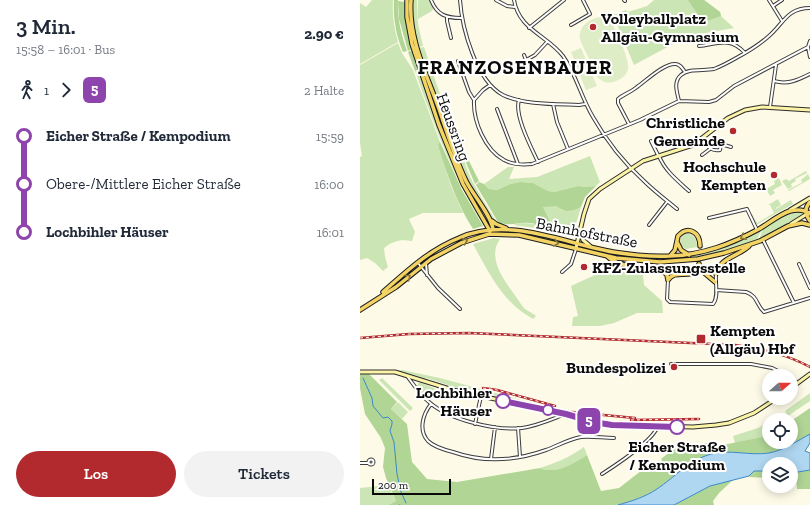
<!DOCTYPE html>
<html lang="de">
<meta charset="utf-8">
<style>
:root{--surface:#fff;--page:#f2f2f3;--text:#1f2937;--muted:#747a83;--accent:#b22a2d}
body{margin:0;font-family:"Zilla Slab",serif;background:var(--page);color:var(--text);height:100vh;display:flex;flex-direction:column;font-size:15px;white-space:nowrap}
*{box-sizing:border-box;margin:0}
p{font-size:13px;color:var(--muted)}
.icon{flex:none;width:22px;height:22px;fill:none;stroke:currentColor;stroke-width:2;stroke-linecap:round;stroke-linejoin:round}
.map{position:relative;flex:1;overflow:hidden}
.panel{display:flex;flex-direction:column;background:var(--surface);width:360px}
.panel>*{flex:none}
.badge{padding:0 8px;border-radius:6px;font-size:14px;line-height:26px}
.needle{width:26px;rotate:69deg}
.tools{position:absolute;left:402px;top:369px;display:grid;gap:8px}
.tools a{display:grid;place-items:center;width:36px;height:36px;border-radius:50%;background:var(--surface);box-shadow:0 2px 10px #0003;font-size:20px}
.scale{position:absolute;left:12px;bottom:10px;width:79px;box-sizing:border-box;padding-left:4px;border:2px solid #0a0a0a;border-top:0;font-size:11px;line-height:14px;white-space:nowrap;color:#0a0a0a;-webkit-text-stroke:3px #fff;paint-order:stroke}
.map>.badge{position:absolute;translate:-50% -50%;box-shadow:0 0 0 2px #fff}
.legs{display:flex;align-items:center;gap:6px;height:44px;padding:0 16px;font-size:13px}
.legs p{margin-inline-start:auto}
.overview{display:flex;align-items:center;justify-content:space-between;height:68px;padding:0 16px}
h1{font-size:22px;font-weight:600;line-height:30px}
.action{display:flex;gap:8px;margin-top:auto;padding:8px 16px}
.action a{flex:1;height:46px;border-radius:24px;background:var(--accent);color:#fff;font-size:16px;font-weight:600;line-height:46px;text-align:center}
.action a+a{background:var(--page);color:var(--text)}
ul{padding:0 16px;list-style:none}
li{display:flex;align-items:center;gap:14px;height:48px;font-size:15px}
li i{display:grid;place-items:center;width:6px;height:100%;margin:0 5px;background:currentColor}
li i::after{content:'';width:10px;height:10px;margin:-5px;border:3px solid;border-radius:50%;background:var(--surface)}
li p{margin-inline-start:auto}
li:first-child i{background:linear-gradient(#0000 50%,currentColor 0)}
li:last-child i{background:linear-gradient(currentColor 50%,#0000 0)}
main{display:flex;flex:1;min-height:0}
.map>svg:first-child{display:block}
</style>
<main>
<section class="panel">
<div class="overview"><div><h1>3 Min.</h1><p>15:58 – 16:01 · Bus</p></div><b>2.90 €</b></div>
<div class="legs"><svg class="icon" aria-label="walk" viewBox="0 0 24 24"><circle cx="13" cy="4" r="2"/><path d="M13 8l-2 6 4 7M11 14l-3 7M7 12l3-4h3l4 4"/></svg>1<svg class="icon" aria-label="forward" viewBox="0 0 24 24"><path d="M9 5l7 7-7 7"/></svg><b class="badge" style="background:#8e44ad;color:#fff">5</b><p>2 Halte</p></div>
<ul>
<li><i style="color:#8e44ad"></i><b>Eicher Straße / Kempodium</b><p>15:59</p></li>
<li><i style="color:#8e44ad"></i><span>Obere-/Mittlere Eicher Straße</span><p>16:00</p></li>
<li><i style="color:#8e44ad"></i><b>Lochbihler Häuser</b><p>16:01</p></li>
</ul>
<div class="action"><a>Los</a><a>Tickets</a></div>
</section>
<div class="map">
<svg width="450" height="505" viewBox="0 0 450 505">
<rect width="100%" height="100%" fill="#fefae8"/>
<path fill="#cce5b4" d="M12,0h21c-1,15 1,28 5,42l-38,22v-61l6,4z
M52,0h5l1,24 5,22 -5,1 -6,-30z
M58,0h12l4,8 -2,3 -14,8z
M294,0h50l16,12 1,4 13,12 -46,8 -54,29 -21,-50 13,-5 2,2 19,-6z
M38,43l4,10 11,17 27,72 -2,2 1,5 12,37 12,27h-40l-14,6 6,13 -3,9c-12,-2 -19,0 -28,7l1,9 3,10 -5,4 -8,-8 -8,-5 -7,2v-103l2,-1 -2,-13v-78z
M64,47l18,53 22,52c-3,18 24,54 33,71h-1l-5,-5 -24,-38 -4,-9 -44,-123z
M57,49l48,132 6,13 20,31h-1l-22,-34 -8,-18 -20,-49 -16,-48z
M58,69c15,42 28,86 48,125 6,11 13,21 20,31l-2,1c-31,-49 -50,-101 -69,-155z
M230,156l10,26 -4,4 -9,1 -9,-1 -24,6 -6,-1 -15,-8 -13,-1 -10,2 -13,6 -8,-1 -5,-5 24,-17h6l-5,12 28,-2z
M446,171l1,2 -12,6 1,2 -5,3 1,3 -4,2 -6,-8 4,-2 3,2z
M448,174l2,5 -21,12 -1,-1 13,-7 1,-1 -1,-2z
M419,178l3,7 -9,5 2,3 -5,3 -4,-7 9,-5 -1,-3z
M418,199l3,6 -5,3v1l15,-9 2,4 -37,21 -4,-9v-2l5,9 17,-10 -4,-8h-2z
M185,206h11c9,8 14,5 25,1l-9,30 -37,-9 -22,-3c15,-5 24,3 37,-4l-7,-14z
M436,211l8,1 1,2 -45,25v-2l2,-6 -1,-2 29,-17z
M400,229l1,2 -3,6 1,3c-41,14 -72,22 -116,20v-3c14,0 28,1 41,0 28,-2 52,-14 76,-28z
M327,233c8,2 10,7 10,14l-11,2 -5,-3 -1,-6 1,-4z
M134,238l6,1c-13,18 3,40 14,55 3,4 7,11 11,15 4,2 8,5 11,7l-3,3c-5,-3 -11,-7 -16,-11 -19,-16 -32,-42 -44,-64z
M253,265l12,3 20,2 -2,6 1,9 18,16 1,12h-26l-23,10 -14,3h-28l1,-9 5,-1 -7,-30 26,-12z
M42,370l38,8 88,24v2l-15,-3v-2l-59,-12 -28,-9 -1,2 -29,-9z
M22,378l31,30 -3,3 -31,-31z
M59,382l17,7 -7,11 -4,-4 -8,-10z
M450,393v8l-22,15 -3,-5z
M38,402l10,10 -6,7 -11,-10z
M409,421v12l-7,4 -27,6 -2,-7 25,-8z
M224,447l3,8c-13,8 -31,20 -47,13 16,-5 30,-11 44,-21z
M28,485l8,16 -8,4h-28v-17z"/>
<path fill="#b0d595" d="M34,0h4c-1,18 3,34 9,51l-4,1c-7,-17 -10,-33 -9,-52z
M328,0h16l16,12 1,4 -14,5h-5z
M38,1l7,1 7,47 -4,2 -9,-32z
M52,50l6,19 -3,2 -7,-19z
M80,142l22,48 21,36 -10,3c-16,-25 -25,-52 -34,-80l-1,-5z
M105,153l14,28 -4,3 -11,-26z
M119,182l5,2 5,5 8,1 13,-6 10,-2 13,1 15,8 6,1 24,-6 9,1 9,-1 -11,11 -4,10c-11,5 -16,6 -25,-1l-13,1 7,14c-2,2 -6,4 -8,4 -4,0 -9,-2 -13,-2 -11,-1 -20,4 -31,-1l-22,-37z
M0,374h9l28,28 -6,7 16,15 5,38 15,17 30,3 83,-14c16,7 34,-5 47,-13l14,36 18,-3 27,-21 3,4 13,-10 -1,-2 15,-12 38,-5 4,4 44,-9 7,-4v9h22v-21l19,-13v26c-13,7 -26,16 -41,19 -18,3 -39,-4 -58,1 -22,6 -36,23 -54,35 -12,8 -25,12 -39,16h-230l8,-4 -10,-23 -3,-11 2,-19 -4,-10 -16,-24 -5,-26z
M450,470v19h-13l-1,-11h-5v-7l7,1z
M393,471h16v7l-20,-1z
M374,479l-15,14 -6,8 1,4h-40l36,-19z"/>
<path fill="#deedc6" d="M241,17l8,4 4,4c4,10 17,34 15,44 -1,5 -5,9 -10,11 -5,3 -12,4 -17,0 -7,-4 -9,-14 -12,-21 -3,-7 -7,-14 -9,-20 -2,-13 10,-21 21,-22z
M221,48l7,17 -10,4 -7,-17z
M230,69l7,17 -11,4 -7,-17z"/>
<path fill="#afd7f2" stroke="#3a8ac6" d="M450,434v9l-5,8 5,2v17l-12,2 -7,-1v-7h-22v7h-15l-5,5 -39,10 -36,19h-56c14,-4 27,-8 39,-16 18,-12 32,-29 54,-35 19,-5 39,2 58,-1 15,-3 28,-12 41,-19z"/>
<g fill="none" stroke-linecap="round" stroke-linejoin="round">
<path stroke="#3a8ac6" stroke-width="1" d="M3,378l9,20 1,8 10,12 5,-1 4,4v3l-2,7 4,11 3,32 4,18 5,11
M39,505h1"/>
<path stroke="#d9d6c7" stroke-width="3.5" stroke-dasharray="3.5 2" stroke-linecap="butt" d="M339,264l1,-18"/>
<defs>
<path id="street" d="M71,0c6,15 15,18 30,18
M100,0c2,28 16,81 43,95 21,10 54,9 76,10l6,-1
M136,0l11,6 8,1
M154,0c5,30 33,35 49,56 13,18 18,41 30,61 13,23 31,46 51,64 10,10 22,19 33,28
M264,0l1,1
M409,0l13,21
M413,6l9,-6
M87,17v4l4,17
M211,25l19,-11 -7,-14
M169,28l35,-28
M450,41l-2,6 2,10
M339,46c18,-2 31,-10 46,7
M164,55l2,5 2,-1 4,9 3,-1 4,4
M168,59l7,-4 12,-13
M98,61l11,31 5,8
M414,81c14,4 24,-1 36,-7
M130,85l-7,5 -9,10c-1,21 11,50 30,60 9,5 19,5 28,4l108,-44 39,-19 30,1 7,-2 18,-14 74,-39
M159,100c-5,15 12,47 19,62
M319,101c-2,-9 -6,-19 2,-26 8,-7 22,-4 33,-6 8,-3 17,-8 24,-12 11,-6 22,-13 31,-21 15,-13 18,-28 41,-28
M193,104l4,18 11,27
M410,107l6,-42
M137,109l21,55
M269,124l-11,-21v-4c6,-5 13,-7 19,-12 10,-7 26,-23 38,-23 5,0 7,4 10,8
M342,138c5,7 8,14 18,12l1,-6 10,3
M291,141l7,14
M342,155l8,-6
M299,156c6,15 19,25 30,35
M349,218l38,-9 10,21
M289,225l18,-23
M403,240l31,63
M58,263l20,25 22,21
M66,263l1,12
M439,264l11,24
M202,272l9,-8 5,-15
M308,280l-1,19 3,3 43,2c6,-7 2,-21 3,-30
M356,290l30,2c12,4 10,13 18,20l46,-14
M311,364h80l21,4 16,8
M47,376c7,9 13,19 22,26 20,18 67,29 93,26 15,-2 28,-8 41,-13
M431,378l6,5
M71,404c-8,10 -13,26 -3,37 6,6 17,9 25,11 31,11 62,9 93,-2 11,-4 23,-11 35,-13 11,-1 22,1 33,1
M115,424l6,-28
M158,428l2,29
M131,459l4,-32
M8.5 462a2.5 2.5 0 1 1 5 0a2.5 2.5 0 1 1-5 0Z
M0,463h8
M242,474c14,-9 51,-33 56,-48"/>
<path id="secondary" d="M430,210l20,-12
M431,224l19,-12
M221,233l2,7 7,6
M216,248l8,-34 5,-15 11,-10 43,-28 50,-16 35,-27 17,-8 17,-3 48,3
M0,372h35l58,18 89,19 51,13 19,3 81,2 23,-2 13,-2 25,-10 23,-15
M431,388l19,-14"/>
<path id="primary" d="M47,0v17l5,27 27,81 24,59 27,47
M51,0c-3,38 16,75 28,109 8,24 16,49 27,72 7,14 25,34 27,48
M450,202c-6,7 -5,12 0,19
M132,221l4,3 10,4
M317,242l4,8 8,5
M247,256c16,16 51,7 60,19l1,5
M310,256l5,-6 3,-14c10,-11 22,-4 22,10
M339,264l3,7 13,11
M356,274c3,-16 23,-18 33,-28
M308,280c6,-9 15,-4 25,-7l5,-5 1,-4
M23,292c24,-21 46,-42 76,-54 50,-22 104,5 154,14 19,3 38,5 57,4 33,-1 61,-12 89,-27 10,-6 21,-15 31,-18 8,-2 14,-2 20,3
M0,310l36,-23 35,-28 30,-16 28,-9 30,1 97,23 44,4 38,-3 26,-6 36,-12 28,-15 14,-3 8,2"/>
</defs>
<use href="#street" stroke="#3d3d3d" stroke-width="4"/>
<use href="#secondary" stroke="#2c2c2c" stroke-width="5"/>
<use href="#primary" stroke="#1b1b1b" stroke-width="5.5"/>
<use href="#street" stroke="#fff" stroke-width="2"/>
<use href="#secondary" stroke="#fbf4a6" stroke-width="3"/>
<use href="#primary" stroke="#f2d364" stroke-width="3.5"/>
<defs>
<path id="rail" d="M0,338l49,-4 60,-1 266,12c27,4 51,9 75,22
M123,388l14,2 58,16
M212,412l63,6
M271,420l68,-1"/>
</defs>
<use href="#rail" stroke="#b22a2d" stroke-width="2.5"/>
<use href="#rail" stroke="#fff" stroke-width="1" stroke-dasharray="3" stroke-linecap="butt"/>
</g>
<defs><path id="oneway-chevron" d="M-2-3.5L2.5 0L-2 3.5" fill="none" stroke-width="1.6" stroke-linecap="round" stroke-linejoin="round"/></defs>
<g stroke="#8a793c">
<use href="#oneway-chevron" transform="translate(383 237) rotate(152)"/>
<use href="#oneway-chevron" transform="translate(105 241) rotate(-21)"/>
<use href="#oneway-chevron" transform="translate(196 243) rotate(12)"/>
<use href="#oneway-chevron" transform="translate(48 277) rotate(-38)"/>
</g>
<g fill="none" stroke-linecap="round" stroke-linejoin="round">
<defs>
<path id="line-1" d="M143,401l63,13 27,8 19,3 65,2"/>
</defs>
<use href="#line-1" stroke="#fff" stroke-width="9"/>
<use href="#line-1" stroke="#8e44ad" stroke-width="6"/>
</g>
<g fill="#b22a2d" stroke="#fff" stroke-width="1.5">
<circle cx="233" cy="27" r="4"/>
<circle cx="373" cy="131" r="4"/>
<circle cx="414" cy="175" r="4"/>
<circle cx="224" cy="267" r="4"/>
<rect x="336" y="334" width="10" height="10" rx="2"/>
<circle cx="314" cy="367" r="4"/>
</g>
<g fill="#fff" stroke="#8e44ad" stroke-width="2">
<circle cx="143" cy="401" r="7"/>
<circle cx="188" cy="410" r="5"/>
<circle cx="317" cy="427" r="7"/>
</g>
<g text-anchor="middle" stroke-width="4" stroke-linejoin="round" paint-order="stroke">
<g font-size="16" font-weight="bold" fill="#0a0a0a" stroke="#fff" text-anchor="start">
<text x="241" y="24">Volleyballplatz<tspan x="241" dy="18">Allgäu-Gymnasium</tspan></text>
<text x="365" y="128" text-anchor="end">Christliche<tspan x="365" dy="18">Gemeinde</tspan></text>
<text x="406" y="172" text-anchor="end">Hochschule<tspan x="406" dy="18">Kempten</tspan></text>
<text x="232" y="273">KFZ-Zulassungsstelle</text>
<text x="350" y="336">Kempten<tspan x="350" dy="18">(Allgäu) Hbf</tspan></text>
<text x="306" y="373" text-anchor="end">Bundespolizei</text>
</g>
<g font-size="16" fill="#0a0a0a" stroke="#fff">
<text transform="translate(94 127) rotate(70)" y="6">Heussring</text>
<text transform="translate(227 232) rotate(11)" y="6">Bahnhofstraße</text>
</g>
<g font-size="16" font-weight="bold" fill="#0a0a0a" stroke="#fff" text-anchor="end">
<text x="132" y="398">Lochbihler<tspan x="132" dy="18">Häuser</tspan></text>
<text x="317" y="452" text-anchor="middle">Eicher Straße<tspan x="317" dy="18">/ Kempodium</tspan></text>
</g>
<g font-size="20" font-weight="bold" letter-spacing="1" fill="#0a0a0a" stroke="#fff">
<text x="155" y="74">FRANZOSENBAUER</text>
</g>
</g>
</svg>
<div class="tools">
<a><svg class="needle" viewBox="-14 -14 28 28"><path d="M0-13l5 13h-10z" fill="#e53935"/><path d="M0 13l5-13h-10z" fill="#747a83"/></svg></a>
<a><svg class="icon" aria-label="locate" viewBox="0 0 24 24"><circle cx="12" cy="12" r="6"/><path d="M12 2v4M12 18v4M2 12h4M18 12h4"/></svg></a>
<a><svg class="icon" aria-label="layers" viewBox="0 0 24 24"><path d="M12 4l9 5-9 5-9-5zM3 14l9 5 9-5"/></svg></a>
</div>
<div class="scale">200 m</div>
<b class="badge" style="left:229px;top:421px;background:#8e44ad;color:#fff">5</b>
</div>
</main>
